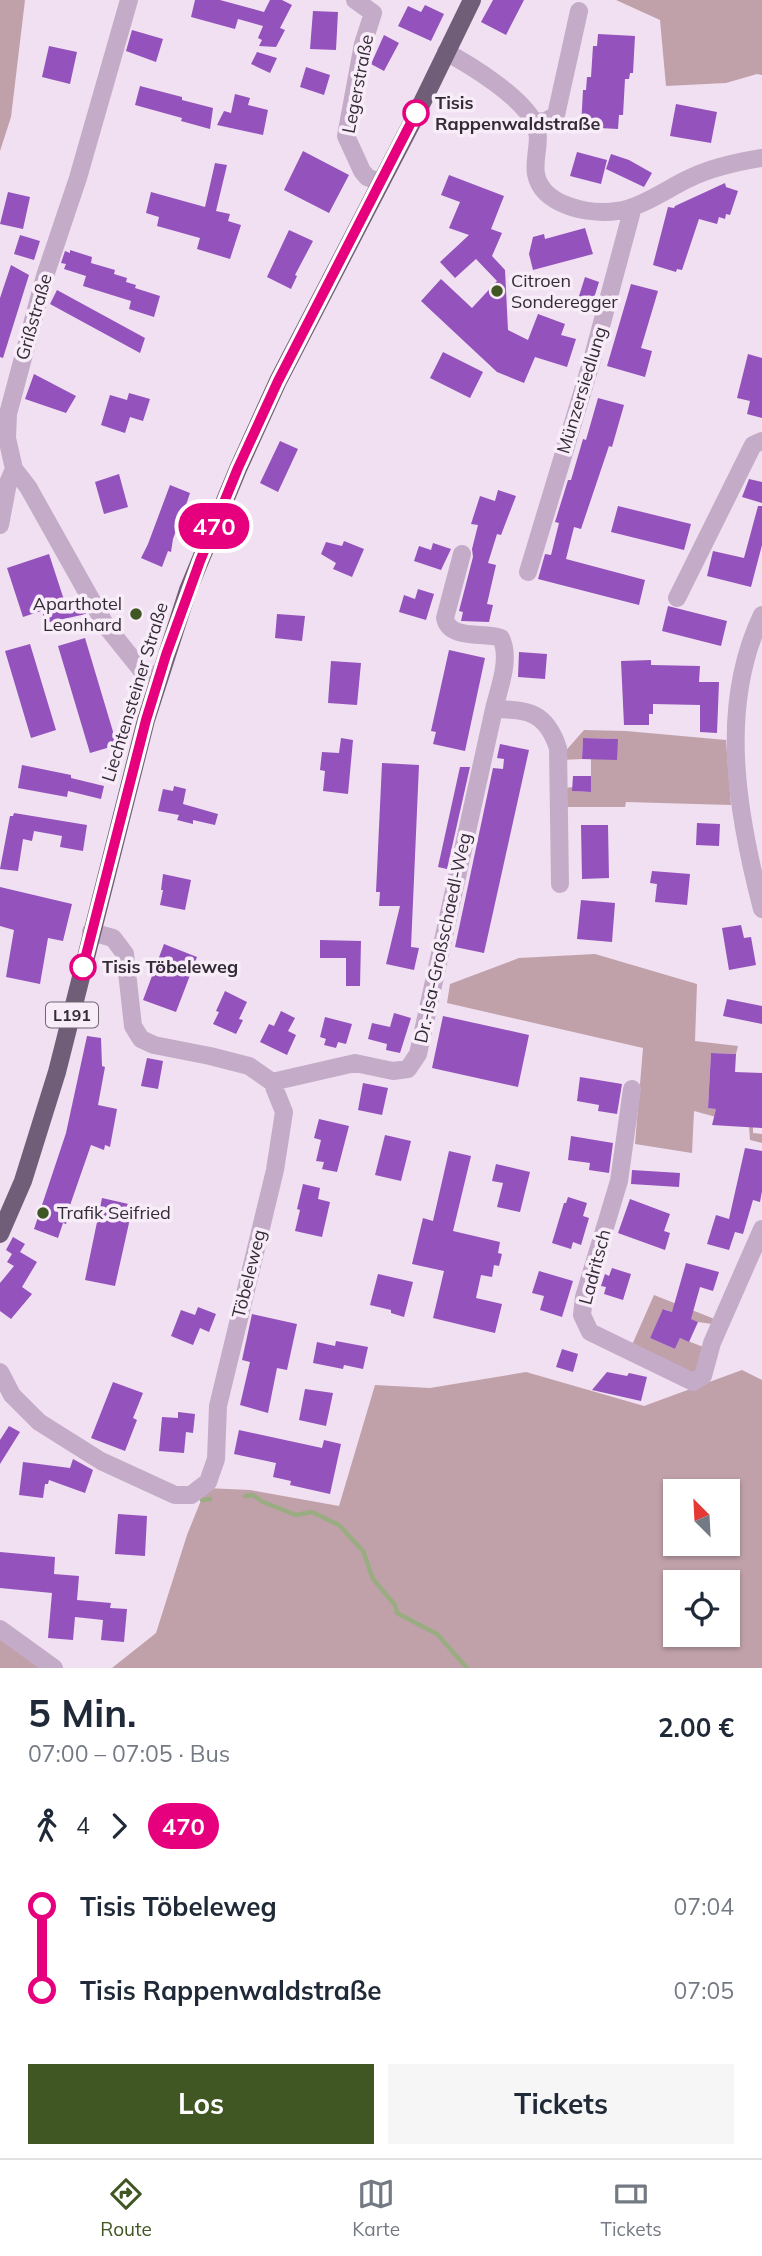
<!DOCTYPE html>
<html lang="de">
<meta charset="utf-8">
<style>
:root{--surface:#fff;--page:#f6f6f7;--text:#1f2937;--muted:#747a83;--line:#e0e1e3;--accent:#405623}
body{margin:0;font-family:Mulish,sans-serif;background:var(--page);color:var(--text);height:100vh;display:flex;flex-direction:column;font-size:26px;white-space:nowrap}
*{box-sizing:border-box;margin:0}
p{font-size:23px;color:var(--muted)}
.icon{flex:none;width:38px;height:38px;fill:none;stroke:currentColor;stroke-width:2;stroke-linecap:round;stroke-linejoin:round}
.map{position:relative;height:1668px;overflow:hidden}
.drawer{display:flex;flex-direction:column;background:var(--surface);flex:1}
.drawer>*{flex:none}
.badge{padding:0 14px;border-radius:23px;font-size:24px;line-height:46px}
.needle{width:46px;rotate:336deg}
.fabs{position:absolute;left:663px;top:1479px;display:grid;gap:14px}
.fabs a{display:grid;place-items:center;width:77px;height:77px;border-radius:0px;background:var(--surface);box-shadow:0 2px 5px #0004;font-size:35px}
.map>.badge{position:absolute;translate:-50% -50%;box-shadow:0 0 0 4px #fff}
.legs{display:flex;align-items:center;gap:10px;height:77px;padding:0 28px;font-size:23px}
.legs p{margin-inline-start:auto}
.headline{display:flex;align-items:center;justify-content:space-between;height:119px;padding:0 28px}
h1{font-size:38px;font-weight:700;line-height:52px}
.action{display:flex;gap:14px;margin-top:auto;padding:14px 28px}
.action a{flex:1;height:80px;border-radius:0px;background:var(--accent);color:#fff;font-size:28px;font-weight:700;line-height:80px;text-align:center}
.action a+a{background:var(--page);color:var(--text)}
ul{padding:0 28px;list-style:none}
li{display:flex;align-items:center;gap:24px;height:84px;font-size:26px}
li i{display:grid;place-items:center;width:10px;height:100%;margin:0 9px;background:currentColor}
li i::after{content:'';width:18px;height:18px;margin:-9px;border:5px solid;border-radius:50%;background:var(--surface)}
li p{margin-inline-start:auto}
li:first-child i{background:linear-gradient(#0000 50%,currentColor 0)}
li:last-child i{background:linear-gradient(currentColor 50%,#0000 0)}
.tab-bar{display:flex;justify-content:space-around;align-items:center;height:98px;border-top:2px solid var(--line);background:var(--surface);font-size:19px;color:var(--muted)}
.tab-bar a{display:grid;justify-items:center;gap:4px}
.tab-bar .active{color:var(--accent)}
.map>svg:first-child{display:block}
</style>
<div class="map">
<svg width="762" height="1668" viewBox="0 0 762 1668">
<rect width="100%" height="100%" fill="#f0e0f1"/>
<path fill="#c0a1aa" fill-rule="evenodd" d="M0,0h25l-14,117 -11,34z
M616,0h146v75l-5,-1 -31,9 -60,3 -6,-66z
M584,730l42,1 100,9 5,65 -105,-3 -1,5h-61v-19l9,-1v4l18,1v-33l27,-20 -35,-1 -1,21 -20,1v-5z
M595,954l102,30 -2,57 43,5 -2,8 -25,-1 -3,55 45,3v22l9,1v9l-12,-3 -1,-14 -55,-15 -2,42 -57,-9 8,-96 -196,-45 3,-19 69,-26z
M654,1295l63,25 -5,4 -14,-2 -34,-13 -14,29 25,11 5,-11 26,10 -6,21 -8,4 -60,-28z
M742,1370l20,10v288h-650l44,-35 31,-98 19,-47 44,2 89,16 36,-121 55,3 96,-16 118,34zM676,1491h52v53h-52zM676,1582h52v52h-52z
M0,1638l52,30h-52z"/>
<g fill="none" stroke-linecap="round" stroke-linejoin="round">
<path stroke="#9aac81" stroke-width="4.5" d="M245,1496l8,-1 10,7 33,13 16,-3 27,13 24,26 10,28 22,26 2,8 40,21 30,34
M202,1500l8,-1"/>
</g>
<path fill="#9452bd" d="M195,0h25l44,12 6,-12h12l10,5 -12,23 5,2 -9,17 -17,-1 3,-6 -4,-2 5,-12 -25,-7 -3,10 -44,-12z
M493,0h31l-18,35 -25,-13z
M425,5l19,9 -13,27 -33,-15 10,-20 13,6z
M313,11l25,1 -2,38 -26,-1z
M132,30l31,9 -7,23 -30,-11z
M598,34l37,2 -2,37h-3l-1,6h-4l-2,36h-4l-1,14 -37,-2 2,-37h3l1,-13h4l2,-31h4z
M384,35l15,8 -15,28 -13,-7z
M49,46l28,6 -7,32 -28,-7z
M257,52l20,6 -7,15 -19,-9z
M306,67l24,8 -6,20 -24,-8z
M140,86l42,11v3l31,8 -3,21 -29,-8 1,-3 -47,-13z
M235,94l15,4 -2,7 20,5 -5,25 -46,-10 7,-14 7,2z
M676,104l41,8 -6,31 -41,-7z
M303,151l46,24 -20,38 -45,-23z
M577,152l30,8 -6,24 -31,-8z
M611,154l18,6 23,13 -8,14 -38,-18z
M215,163l12,2 -11,46 14,3 -2,7 13,4 -11,34 -33,-10 3,-11 -43,-12 2,-9 -13,-4 5,-21 54,15z
M449,175l55,21 -13,33 11,4 -10,23 13,14 3,60 20,10 10,-26 27,10 -4,11 15,4 -9,28 -32,-10 -11,26 -27,-11 -76,-71 20,-22 31,29 25,-27 -21,-22 -21,19 -15,-16 29,-27 -20,-7 11,-26 -19,-7z
M725,183l1,4 12,4 -8,24 -4,-1 -1,5 -6,-2 -2,7 -18,-5 -17,51 -5,-1 -1,3 -23,-7 15,-58 6,1 1,-2z
M8,192l22,5 -7,32 -23,-5z
M585,228l8,26 -60,16 -4,-16 4,-17 11,-3 1,5z
M289,230l24,11 -18,34 2,1 -6,13 -24,-12z
M20,235l20,6 -6,19 -20,-6z
M70,250l22,7 -1,6 24,7 -1,4 13,4 -1,4 10,3 -1,3 25,8 -6,21 -25,-8 2,-8 -48,-15 3,-10 -22,-7 2,-5 -5,-1 4,-12 5,2z
M11,265l18,10 -26,83 -3,-1v-59z
M585,277l14,5 -6,19 -14,-5z
M631,284l27,7 -17,57 11,3 -7,26 -38,-11z
M57,290l88,48 -5,15 -90,-49z
M443,352l40,20 -13,26 -40,-20z
M748,354l14,4v60l-15,-4 3,-13 -13,-3z
M34,374l42,22 -10,17 -41,-14z
M129,393l21,6 -7,22 -13,-4 -5,16 -24,-8 9,-30 17,5z
M598,398l26,7 -12,42 -3,-1 -28,83 -7,-2 -8,32 79,21 -6,25 -101,-26 7,-25 6,1 8,-32 -4,-1 13,-42h3l12,-41 3,1z
M280,441l18,8 -20,43 -18,-9z
M119,474l9,33 -24,7 -9,-32z
M749,479l13,3v21l-20,-6z
M170,485l20,8 -5,15 3,1 -8,10 -7,20 -2,13 -3,-1 -6,16 -21,-9 7,-14z
M498,490l18,6 -15,39 -4,-1 -9,29 8,2 -9,39 6,1 -4,17 -28,-1 2,-9 -4,-1 14,-54 -1,-8 6,-24 -7,-1 9,-28 15,5z
M618,506l73,18 -7,26 -73,-18z
M758,506h4v39l-11,42 -44,-11 6,-25 31,7z
M344,541l20,8 -12,28 -19,-8 3,-6 -15,-9 5,-12 16,4z
M433,543l18,6 -10,21 -27,-9 5,-15 12,4z
M49,554l17,52 14,-4 6,12 -41,9 -2,-9 11,-3 -1,-4 -30,10 -16,-49z
M418,589l16,5 -8,26 -27,-8 5,-17 11,4z
M668,606l59,15 -6,25 -59,-15z
M277,614l28,2 -3,25 -27,-3z
M85,638l32,107 -27,8 -32,-107z
M30,644l26,86 -25,8 -26,-87z
M449,650l36,8 -20,93 -32,-7 3,-12 -5,-1z
M519,652l28,2 -2,25 -27,-2z
M651,660v5l49,1 -1,16h20l-2,51 -17,-1v-27l-47,-1v10h-4v11h-25l-3,-64z
M331,661l30,2 -4,42 -29,-2z
M341,738l12,2 -5,54 -25,-3 2,-20 -5,-1 2,-18 17,1z
M583,738l35,1 -1,21 -35,-1z
M500,744l29,6 -45,203 -29,-6 38,-179 10,1 1,-10 -7,-1z
M382,763l37,2 -8,182 8,1 -5,22 -28,-6 14,-58h-21l1,-14h-4z
M22,765l49,10v3l33,8 -3,13 -33,-8 -1,6 -49,-9z
M460,767h10l-23,102 -9,-2z
M573,776h18v16l-19,-1z
M174,786l12,3 -3,15 35,10 -3,11 -22,-5v4l-16,-4 2,-5 -21,-4 5,-22 10,2z
M14,813l73,12 -4,26 -23,-4 2,-11 -28,-5 -2,10 -9,-2 -5,32 -18,-2 10,-53h3z
M697,823l23,1 -1,22 -23,-1z
M581,825h27l1,53 -27,1z
M652,871l38,3 -3,31 -32,-3 2,-18 -7,-1z
M163,874l28,6 -6,30 -25,-5 3,-15h-2z
M0,887l72,17 -9,37 -15,-3 -8,46 -34,-7 8,-47 -14,-4z
M581,900l34,3 -3,39 -35,-3z
M741,925l3,13 7,-1 5,28 -27,5 -7,-42z
M320,940l41,1 -1,45h-14v-28h-26z
M164,944l33,13 -21,55 -33,-12z
M225,991l22,11 -8,17 4,1 -7,14 -23,-10 6,-12 -3,-1z
M727,999l35,7v18l-39,-8z
M281,1011l14,7 -7,13 8,4 -9,20 -27,-13 9,-18 5,2z
M394,1013l17,5 -11,35 -14,-3 1,-6 -19,-5 4,-16 18,4z
M443,1016l86,19 -11,52 -86,-19z
M325,1017l27,7 -6,20 -8,-2 -2,6 -12,-3 2,-6 -6,-2z
M87,1036l14,2 1,28 3,1 -7,38 19,4 -7,38 -5,-2 -1,5 -13,-5 -23,66 2,1 -4,12 -3,-1 -5,15 -24,-9 32,-96z
M711,1053l25,1 -1,18 27,1v55l-50,-3 4,-16 -8,-1z
M147,1058l16,3 -5,28 -17,-3z
M580,1077l42,7 -5,30 -19,-3 1,-6 -22,-4z
M363,1083l25,5 -6,27 -24,-5z
M319,1119l30,7 -12,46 -15,-3 2,-7 -8,-1 5,-21 -7,-2z
M385,1135l26,6 -10,40 -26,-6z
M571,1136l42,7 -4,30 -20,-3 1,-7 -22,-3z
M745,1148l17,3v40l-2,11 -7,-2 -10,34 -8,-2 -6,18 -22,-6 9,-29 13,4z
M449,1151l22,5 -18,75 47,11 -2,11 4,1 -3,12 -5,-1 -2,12 -11,-2 -5,23 26,6 -7,29 -62,-15 11,-47 -32,-7 11,-46 10,3z
M496,1164l34,8 -10,40 -23,-5 6,-24 -11,-2z
M632,1170l48,3 -1,14 -48,-3z
M303,1184l17,4 -2,11 12,3 -8,35 -27,-6 5,-21 -3,-1z
M568,1197l19,6 -4,13 6,2 -8,27 -8,-3 -2,7 -19,-6 12,-40h2z
M102,1198l31,7 -18,81 -30,-6z
M630,1199l40,15 -6,17 6,2 -5,17 -47,-17z
M13,1237l12,7 -5,8 17,10 -15,25 10,7 -21,25 -11,-8v-28l14,-17 -7,-4 5,-8 -6,-4z
M686,1263l33,9 -6,19 -13,-4 -9,32 7,3 -9,20 -9,-4 -5,11 -25,-11 13,-29 9,3z
M612,1268l19,6 -8,26 -19,-6 2,-7 -5,-1 4,-12 4,2z
M539,1271l34,10 -11,36 -22,-7 4,-14 -12,-3z
M378,1274l35,8 -9,35 -13,-4v-3l-21,-5z
M198,1307l18,7 -7,18 -9,-4 -7,17 -22,-9 10,-26 14,5z
M252,1314l45,10 -10,46 -10,-2 -9,45 -28,-8 10,-43 -8,-2z
M336,1341l32,6 -5,22 -19,-4 -1,4 -30,-6 4,-21 18,4z
M562,1349l16,5 -5,18 -17,-5z
M607,1372l20,4 2,-3 18,4 -6,24 -49,-11z
M113,1382l30,11 -10,25 4,2 -12,31 -34,-13z
M305,1389l28,4 -7,33 -27,-6z
M178,1412l17,2 -2,19 -7,-1 -2,21 -25,-2 3,-34 16,1z
M9,1426l11,6 -20,32v-24z
M239,1430l83,18 2,-8 17,4 -11,50 -40,-9 1,-4 -18,-4 3,-14 -42,-9z
M73,1459l20,11 -8,23 -36,-13 -1,4h-3l-2,14 -24,-3 4,-33 47,6z
M118,1514l29,2 -2,40 -30,-2z
M0,1552l55,5 -1,17 25,2 -2,24 34,3 -1,5 17,1 -3,33 -23,-2 2,-20 -28,-3 -2,23 -25,-2 4,-45 -52,-5z"/>
<g fill="none" stroke-linecap="round" stroke-linejoin="round">
<path stroke="#c4acc9" stroke-width="18" d="M129,0l-51,178 -33,98 -37,138 -1,24 7,31 14,18 78,139 37,46 16,4
M355,0l18,13 -10,31 -17,92 16,35 5,6 14,6
M446,52c26,14 74,44 88,70 9,16 -1,35 2,52 6,32 54,41 81,37 24,-3 51,-23 73,-33 23,-11 47,-16 72,-20
M535,122l11,-1 10,-6 23,-104
M0,525l8,-42 6,-14
M462,554l-17,64c4,22 38,14 56,20 10,21 -2,50 -7,71
M528,572l64,-212 41,-153
M677,598l76,-153 9,-4
M762,615c-44,92 -25,198 0,294
M272,1082l83,-19 38,8 15,-2 10,-15 76,-345c35,1 52,3 64,39l2,136
M632,1089l-13,92 -35,116 -2,18 8,17 103,50 10,-6 9,-33 50,-114
M0,1372l12,23 27,27 62,39 74,34h16l17,-13 8,-23 2,-53 57,-236 9,-58 -12,-30 -23,-16 -39,-10 -56,-11 -13,-6 -8,-13 -8,-72 -12,-16 -22,-6
M0,1629l54,39"/>
<path stroke="#705d78" stroke-width="18" d="M0,1234l23,-53 34,-109 89,-352 42,-130 50,-121 40,-88 139,-268 55,-113"/>
</g>
<g fill="none" stroke-linecap="round" stroke-linejoin="round">
<defs>
<path id="line-1" d="M83,967l63,-247 20,-65 34,-94 38,-93 40,-87 138,-268"/>
</defs>
<use href="#line-1" stroke="#fff" stroke-width="16"/>
<use href="#line-1" stroke="#e6007e" stroke-width="10"/>
</g>
<g fill="#fff" stroke="#e6007e" stroke-width="3.5">
<circle cx="416" cy="113" r="12"/>
<circle cx="83" cy="967" r="12"/>
</g>
<g fill="#405623" stroke="#f8ecf9" stroke-width="2.5">
<circle cx="497" cy="291" r="7"/>
<circle cx="136" cy="614" r="7"/>
<circle cx="43" cy="1213" r="7"/>
</g>
<g text-anchor="middle" stroke-width="7" stroke-linejoin="round" paint-order="stroke">
<rect fill="#f8ecf9" stroke="#6e6571" stroke-width="2" x="46" y="1002.5" width="52" height="25" rx="5"/>
<g font-size="16" font-weight="bold" fill="#332b37">
<text x="72" y="1021">L191</text>
</g>
<g font-size="18" fill="#332b37" stroke="#f8ecf9">
<text transform="translate(358 84) rotate(-79)" y="6">Legerstraße</text>
<text transform="translate(34 317) rotate(-74)" y="6">Grißstraße</text>
<text transform="translate(582 390) rotate(-73)" y="6">Münzersiedlung</text>
<text transform="translate(135 692) rotate(-73)" y="6">Liechtensteiner Straße</text>
<text transform="translate(443 938) rotate(-78)" y="6">Dr.-Isa-Großschaedl-Weg</text>
<text transform="translate(595 1267) rotate(-75)" y="6">Ladritsch</text>
<text transform="translate(249 1274) rotate(-76)" y="6">Töbeleweg</text>
</g>
<g font-size="18" font-weight="bold" fill="#332b37" stroke="#f8ecf9" text-anchor="start">
<text x="435" y="109">Tisis<tspan x="435" dy="21">Rappenwaldstraße</tspan></text>
<text x="102" y="973">Tisis Töbeleweg</text>
</g>
<g font-size="18" fill="#332b37" stroke="#f8ecf9" text-anchor="start">
<text x="511" y="287">Citroen<tspan x="511" dy="21">Sonderegger</tspan></text>
<text x="122" y="610" text-anchor="end">Aparthotel<tspan x="122" dy="21">Leonhard</tspan></text>
<text x="57" y="1219">Trafik Seifried</text>
</g>
</g>
</svg>
<div class="fabs">
<a><svg class="needle" viewBox="-14 -14 28 28"><path d="M0-13l5 13h-10z" fill="#e53935"/><path d="M0 13l5-13h-10z" fill="#747a83"/></svg></a>
<a><svg class="icon" aria-label="locate" viewBox="0 0 24 24"><circle cx="12" cy="12" r="6"/><path d="M12 2v4M12 18v4M2 12h4M18 12h4"/></svg></a>
</div>
<b class="badge" style="left:214px;top:526px;background:#e6007e;color:#fff">470</b>
</div>
<section class="drawer">
<div class="headline"><div><h1>5 Min.</h1><p>07:00 – 07:05 · Bus</p></div><b>2.00 €</b></div>
<div class="legs"><svg class="icon" aria-label="walk" viewBox="0 0 24 24"><circle cx="13" cy="4" r="2"/><path d="M13 8l-2 6 4 7M11 14l-3 7M7 12l3-4h3l4 4"/></svg>4<svg class="icon" aria-label="forward" viewBox="0 0 24 24"><path d="M9 5l7 7-7 7"/></svg><b class="badge" style="background:#e6007e;color:#fff">470</b></div>
<ul>
<li><i style="color:#e6007e"></i><b>Tisis Töbeleweg</b><p>07:04</p></li>
<li><i style="color:#e6007e"></i><b>Tisis Rappenwaldstraße</b><p>07:05</p></li>
</ul>
<div class="action"><a>Los</a><a>Tickets</a></div>
</section>
<nav class="tab-bar">
<a class="active"><svg class="icon" aria-label="directions" viewBox="0 0 24 24"><path d="M12 3l9 9-9 9-9-9zM9 14v-3h6M13 9l2 2-2 2"/></svg>Route</a>
<a><svg class="icon" aria-label="map" viewBox="0 0 24 24"><path d="M3 6l6-2 6 2 6-2v14l-6 2-6-2-6 2zM9 4v14M15 6v14"/></svg>Karte</a>
<a><svg class="icon" aria-label="tickets" viewBox="0 0 24 24"><path d="M3 7h18v10H3zM15 7v10"/></svg>Tickets</a>
</nav>
